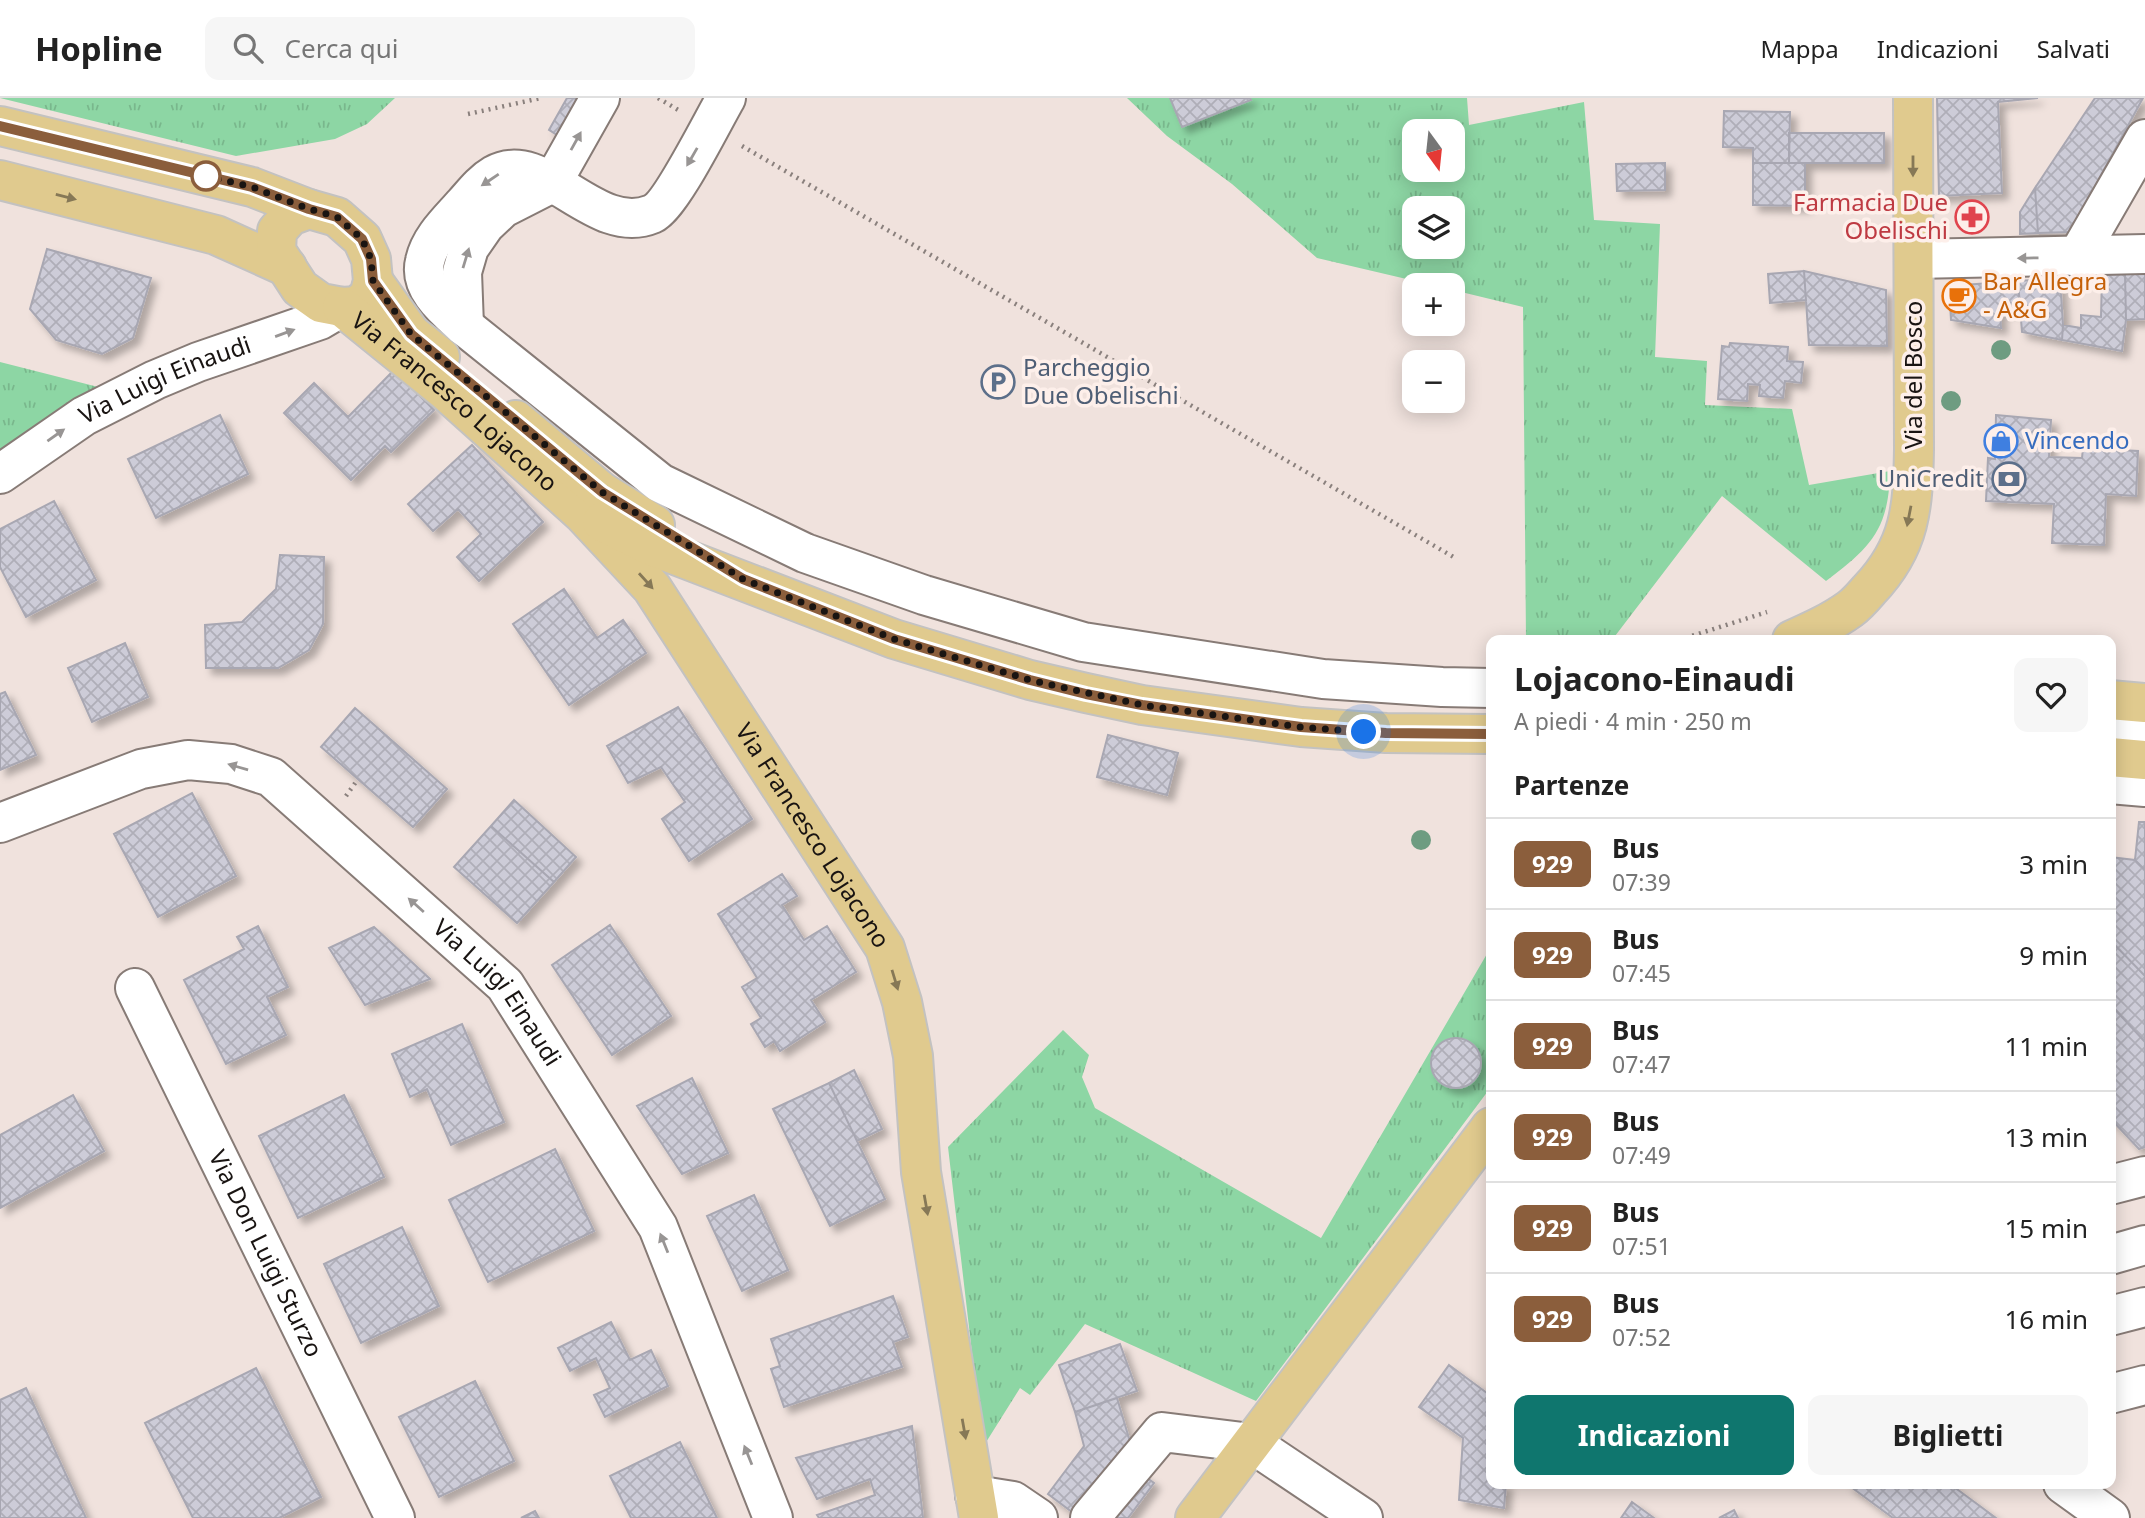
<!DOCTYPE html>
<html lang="it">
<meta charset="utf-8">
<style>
:root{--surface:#fff;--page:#f6f6f6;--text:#222;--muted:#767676;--line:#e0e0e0;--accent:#0f766e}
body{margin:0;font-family:"Noto Sans",sans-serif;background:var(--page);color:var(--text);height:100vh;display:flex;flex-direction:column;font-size:26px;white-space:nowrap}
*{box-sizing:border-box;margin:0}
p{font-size:23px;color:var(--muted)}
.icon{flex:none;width:38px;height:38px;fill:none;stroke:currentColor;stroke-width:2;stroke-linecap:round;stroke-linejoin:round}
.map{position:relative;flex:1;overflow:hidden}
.details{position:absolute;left:1486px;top:537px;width:630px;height:854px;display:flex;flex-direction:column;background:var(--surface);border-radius:14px;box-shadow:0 4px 18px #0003}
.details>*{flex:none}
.badge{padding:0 14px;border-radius:10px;font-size:24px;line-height:46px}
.needle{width:46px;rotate:165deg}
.buttons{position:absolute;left:1402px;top:21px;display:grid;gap:14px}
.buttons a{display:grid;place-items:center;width:63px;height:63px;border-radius:14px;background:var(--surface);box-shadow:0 4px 18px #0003;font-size:35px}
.you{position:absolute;width:35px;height:35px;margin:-18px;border:5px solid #fff;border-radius:50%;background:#1a73e8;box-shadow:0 0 0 10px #1a73e833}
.map>.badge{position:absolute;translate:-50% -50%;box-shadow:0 0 0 4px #fff}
h2{padding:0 28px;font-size:26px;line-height:63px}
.round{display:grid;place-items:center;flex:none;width:74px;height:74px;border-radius:14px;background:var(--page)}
.overview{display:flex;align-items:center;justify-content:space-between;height:119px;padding:0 28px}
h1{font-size:33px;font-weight:700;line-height:52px}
.action{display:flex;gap:14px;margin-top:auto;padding:14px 28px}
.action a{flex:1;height:80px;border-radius:14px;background:var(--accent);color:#fff;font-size:28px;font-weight:700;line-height:80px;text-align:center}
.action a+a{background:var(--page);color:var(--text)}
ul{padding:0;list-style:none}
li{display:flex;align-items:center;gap:21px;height:91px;padding:0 28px;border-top:2px solid var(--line)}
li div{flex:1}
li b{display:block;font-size:26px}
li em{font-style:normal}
li .badge{min-width:77px;font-weight:700;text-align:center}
header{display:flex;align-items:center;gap:42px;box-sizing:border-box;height:98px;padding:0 35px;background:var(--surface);border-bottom:2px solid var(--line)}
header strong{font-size:33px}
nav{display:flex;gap:38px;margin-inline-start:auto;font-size:24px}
.search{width:490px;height:63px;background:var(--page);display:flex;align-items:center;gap:18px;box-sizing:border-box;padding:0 24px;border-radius:14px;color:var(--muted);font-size:26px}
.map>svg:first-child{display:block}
</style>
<header>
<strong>Hopline</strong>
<div class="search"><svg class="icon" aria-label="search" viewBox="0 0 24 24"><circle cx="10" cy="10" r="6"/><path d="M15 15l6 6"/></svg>Cerca qui</div>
<nav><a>Mappa</a><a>Indicazioni</a><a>Salvati</a></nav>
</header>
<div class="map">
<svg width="2145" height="1420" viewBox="0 0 2145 1420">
<defs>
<pattern id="grass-tufts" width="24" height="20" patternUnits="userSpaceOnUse" patternTransform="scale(1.75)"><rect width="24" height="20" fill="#8dd6a4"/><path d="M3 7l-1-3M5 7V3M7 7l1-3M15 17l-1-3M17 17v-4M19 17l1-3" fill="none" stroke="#79b78c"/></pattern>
<pattern id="building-cross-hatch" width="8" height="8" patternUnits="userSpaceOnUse" patternTransform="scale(1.75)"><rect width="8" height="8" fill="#cdccd8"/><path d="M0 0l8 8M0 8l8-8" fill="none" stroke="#afaeb8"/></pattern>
<filter id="shadow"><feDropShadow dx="6" dy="6" stdDeviation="3.5" flood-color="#0004"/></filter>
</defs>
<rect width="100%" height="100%" fill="#f0e2dd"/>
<path fill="url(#grass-tufts)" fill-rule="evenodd" d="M0,0h395l-28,26 -32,15 -99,17z
M1127,0h340l2,27 115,-23 10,118 66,4 -5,133 52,4 -2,44 87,4 17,76 81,-14c-1,59 -20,77 -64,110l-104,-85 -110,144h-86l-3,-333 -70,-17 -1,-5h-20l-115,-27 -85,-74 -65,-48zM1414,33h38v39h-38zM1414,110h38v39h-38z
M0,264l110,28 -110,69z
M1491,849v140l-235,314 -171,-77 -55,71 -10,-7 -37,59 -35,-300 115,-117 26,25 -7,22 13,31 226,130z"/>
<path fill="url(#building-cross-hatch)" stroke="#a8a7b2" stroke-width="2" filter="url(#shadow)" d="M567,0h23l-25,42 -16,-10z
M1170,0h80l1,2 -69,27z
M1937,0h101l-40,4 4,91 -63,3z
M2095,0h48l-73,134 -32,1 -3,-45z
M1724,13l66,1 -1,51h-36v-15l-30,-1z
M1789,35h95v30h-95z
M1665,65v27l-48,1 -1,-27z
M1753,65h52v43l-52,-1z
M2035,90l3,45 -18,1v-22z
M47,151l104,29 -18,60 -31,16 -46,-14 -26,-31z
M1804,173l2,29 -36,3 -2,-29z
M1804,173l82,19 1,56 -78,-1z
M2140,175h5v46l-19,1 -1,-46z
M2125,176l1,46 -4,31 -60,-11 1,-15 18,3v-13l20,2 1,-42z
M2060,180l3,47 -1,15 -40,-8 -4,-51z
M2018,183l2,28 -20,1 1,18 -50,-8 -2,-34z
M1730,245l58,4 -1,14 16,1 -2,21 -16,-2 -2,17 -24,-2 1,-11 -12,-1 -1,17 -29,-2 4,-53 7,1z
M394,272l40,40 -43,42 -6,-6 -34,34 -67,-67 30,-30 34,34z
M220,317l28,59 -92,44 -28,-59z
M1996,317l55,5 -2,37 33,1 1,-10 55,3 -2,45 -30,-2 -2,51 -52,-2 2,-39 -68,-3 2,-43 7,1z
M472,347l71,77 -64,59 -22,-24 24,-23 -23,-25 -25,22 -25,-27z
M54,403l42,79 -70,37 -26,-50v-38z
M280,457l44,2 -1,67 -14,26 -31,18h-72l-1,-43 37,-3 34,-33z
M564,491l33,49 26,-18 23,33 -77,52 -56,-81z
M125,545l23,54 -56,25 -24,-54z
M5,594l31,63 -36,15v-76z
M678,609l74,112 -63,42 -27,-42 23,-17 -24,-35 -33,16 -21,-37z
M355,610l92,81 -34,38 -92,-80z
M1108,637l70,18 -11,42 -70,-18z
M192,695l44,83 -78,41 -44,-83z
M514,702l62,57 -22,25 -63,-56z
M2139,724h6v48l-10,-10z
M491,728l63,56 -37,41 -63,-56z
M2110,759l25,3 10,10v106l-35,-36z
M782,776l15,22 -15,9 22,35 23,-14 29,46 -45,28 14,22 -45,29 -6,-10 -9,6 -14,-23 10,-6 -19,-31 15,-9 -39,-64z
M610,827l61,91 -59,39 -60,-90z
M258,828l30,61 -21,10 19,38 -60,29 -42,-84 60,-31 -7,-12z
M374,829l56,52 -65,26 -36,-57z
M2110,842l35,36v66l-35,-38z
M2110,906l35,38v105l-6,2 -29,-31z
M462,926l42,98 -53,23 -24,-56 -17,8 -18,-43z
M1431 965a25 25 0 1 1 50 0a25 25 0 1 1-50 0Z
M854,972l28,59 -25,12 -28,-58z
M692,980l36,75 -46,21 -45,-68z
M829,985l56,116 -55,27 -57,-117z
M73,997l31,56 -104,57v-73z
M344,997l40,82 -86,41 -39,-82z
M555,1051l39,82 -106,51 -39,-82z
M754,1097l34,75 -46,21 -35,-75z
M402,1129l37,79 -78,37 -37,-79z
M893,1198l15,41 -15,5 9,25 -118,40 -13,-38 9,-3 -9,-27z
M611,1224l19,38 21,-10 17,36 -63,31 -11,-22 16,-7 -14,-30 -26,13 -12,-23z
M1120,1246l17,47 -62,21 -16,-47z
M1449,1267l42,31v88h15l-2,24 -45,-8 4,-62 -44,-31z
M256,1270l65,129 -42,21h-86l-48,-95z
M475,1283l39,80 -75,36 -40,-80z
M26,1290l60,130h-86v-118z
M1117,1300l22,74 15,11 -26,35h-48l-32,-24 36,-48 -9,-34z
M912,1328l11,92h-104l-2,-3 58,-20 -5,-16 -53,20 -21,-41z
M680,1344l37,76h-86l-21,-42z
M1847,1386h103l46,34h-103z
M1632,1404l22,16h-33z
M1734,1412l4,8h-19z
M535,1413l4,7h-18z"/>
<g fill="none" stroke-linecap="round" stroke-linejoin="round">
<defs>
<g id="minor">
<path d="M726,0c-13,22 -55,108 -74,116 -57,24 -109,-67 -158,-39 -12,7 -21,19 -30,29 -15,17 -34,34 -39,57 -7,27 21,49 39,65l196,157 145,70 119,42 159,47 240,37 119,8 49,1"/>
<path d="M2077,159l68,-118"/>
<path d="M1914,161l231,-5"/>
<path d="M464,228l-2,-54 7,-24 16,-23 18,-17 49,-25 48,-85"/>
<path id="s1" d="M0,376l84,-58 71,-36 43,-18 122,-42 22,-13"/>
<path d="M2110,631l35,3"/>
<path d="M2110,686l35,3"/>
<path id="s2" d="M0,725l141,-54 47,-9 43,4 40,13 234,208 153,242 115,291"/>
<path id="s3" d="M135,890l260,530"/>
<path d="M2110,1087l35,-9"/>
<path d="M2110,1157l35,-10"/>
<path d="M2110,1218l35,-9"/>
<path d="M2110,1296l35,-9"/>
<path d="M2063,1386l47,34"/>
<path d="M975,1397l38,6 25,17"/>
<path d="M1090,1420l72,-86 89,11 112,75"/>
</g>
<g id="major">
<path d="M0,28l252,61 57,22"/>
<path d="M0,82l216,55 71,32"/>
<path d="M309,111l28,8 25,22 9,20 2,22 -4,15 -12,10 -15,1 -21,-4 -21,-15 -24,-37 1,-20 13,-15z"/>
<path d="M373,183l38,53 29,23"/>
<path id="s4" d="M342,209l105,85 135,121 70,75 233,360 17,54 11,54 8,116 58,346"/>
<path d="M516,322l86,72 53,33"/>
<path d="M602,424l47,23 245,94 136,41 56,13 56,12 159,22 85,6 105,1"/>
<path d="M1792,542c20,-9 40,-18 58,-31 7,-5 13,-12 19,-19 42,-44 44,-83 45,-141l-1,-351"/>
<path d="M2110,602l35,3"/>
<path d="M2110,659l35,3"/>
<path d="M1195,1420l296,-391"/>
</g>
</defs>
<use href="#minor" stroke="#877b76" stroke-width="42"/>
<use href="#major" stroke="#c3c2c1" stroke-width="42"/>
<path stroke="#8a807d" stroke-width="4.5" stroke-dasharray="2 5" stroke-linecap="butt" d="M658,0l22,13
M468,16l73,-16
M742,48l715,413
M1679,542l88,-28
M346,698l12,-17"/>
<use href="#minor" stroke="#fff" stroke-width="38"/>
<use href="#major" stroke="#e0ca8e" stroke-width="38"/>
</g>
<g fill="#6e9c81">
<circle cx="2001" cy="252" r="10"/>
<circle cx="1951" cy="303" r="10"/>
<circle cx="1421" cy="742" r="10"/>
</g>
<defs><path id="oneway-solid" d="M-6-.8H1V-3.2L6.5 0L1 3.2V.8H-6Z" transform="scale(1.75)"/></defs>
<g fill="#989594">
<use href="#oneway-solid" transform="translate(576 43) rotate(-61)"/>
<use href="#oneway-solid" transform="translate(692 59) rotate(120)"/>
<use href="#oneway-solid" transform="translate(490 82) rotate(146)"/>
<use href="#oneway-solid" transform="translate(466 160) rotate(-73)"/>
<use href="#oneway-solid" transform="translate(2028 160) rotate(179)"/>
<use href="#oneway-solid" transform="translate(285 235) rotate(-20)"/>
<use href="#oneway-solid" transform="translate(56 337) rotate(-35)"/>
<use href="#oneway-solid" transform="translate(238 669) rotate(-164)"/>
<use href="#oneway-solid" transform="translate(416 807) rotate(-138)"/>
<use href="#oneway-solid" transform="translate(664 1145) rotate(-112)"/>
<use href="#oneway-solid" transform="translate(748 1357) rotate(-112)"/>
</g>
<g fill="#867856">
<use href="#oneway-solid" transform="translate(1913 68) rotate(90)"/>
<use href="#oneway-solid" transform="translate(66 99) rotate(14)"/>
<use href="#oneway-solid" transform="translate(1909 418) rotate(101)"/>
<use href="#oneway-solid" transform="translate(646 483) rotate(48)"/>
<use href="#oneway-solid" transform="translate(895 882) rotate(73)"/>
<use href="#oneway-solid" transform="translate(926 1107) rotate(80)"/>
<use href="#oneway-solid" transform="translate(964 1331) rotate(80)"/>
</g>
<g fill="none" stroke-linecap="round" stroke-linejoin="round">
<defs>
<path id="line" d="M0,28l252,61 57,22 28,8 25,22 9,20 2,22 38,53 191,158 141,87 151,60 136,41 56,14 56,11 159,22 85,6 105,1"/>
</defs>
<use href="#line" stroke="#fff" stroke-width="16"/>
<use href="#line" stroke="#8b5e3c" stroke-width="10"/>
<path stroke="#191412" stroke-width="7" stroke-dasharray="0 12.6" d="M206,78l46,11 57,22 28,8 25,22 9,20 2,22 38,53 191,158 141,87 151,60 136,41 112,25 159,22 63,5"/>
</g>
<defs>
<symbol id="pharmacy-ring" viewBox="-11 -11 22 22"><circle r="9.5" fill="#fdefea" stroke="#e0444e" stroke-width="1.5"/><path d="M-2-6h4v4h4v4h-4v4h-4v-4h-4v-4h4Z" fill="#e0444e"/></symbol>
<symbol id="cafe-ring" viewBox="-11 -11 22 22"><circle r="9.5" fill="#fdefea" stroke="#e8710a" stroke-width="1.5"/><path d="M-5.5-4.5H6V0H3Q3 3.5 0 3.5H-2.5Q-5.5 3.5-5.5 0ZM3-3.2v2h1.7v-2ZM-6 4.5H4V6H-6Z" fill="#e8710a"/></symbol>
<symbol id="parking-ring" viewBox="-11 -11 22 22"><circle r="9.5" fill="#fdefea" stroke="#5c6f8a" stroke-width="1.5"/><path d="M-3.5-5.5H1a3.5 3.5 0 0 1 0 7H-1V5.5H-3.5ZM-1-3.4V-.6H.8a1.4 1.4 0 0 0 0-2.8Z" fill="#5c6f8a"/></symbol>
<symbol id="shop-ring" viewBox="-11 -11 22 22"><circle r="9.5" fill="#fdefea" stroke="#3f7fe0" stroke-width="1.5"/><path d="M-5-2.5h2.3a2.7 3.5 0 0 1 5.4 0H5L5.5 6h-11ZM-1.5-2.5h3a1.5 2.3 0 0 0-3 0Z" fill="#3f7fe0"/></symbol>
<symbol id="bank-ring" viewBox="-11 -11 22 22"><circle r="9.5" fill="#fdefea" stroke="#5c6f8a" stroke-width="1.5"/><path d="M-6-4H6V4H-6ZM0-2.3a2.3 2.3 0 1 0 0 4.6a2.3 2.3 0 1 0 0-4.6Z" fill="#5c6f8a"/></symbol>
</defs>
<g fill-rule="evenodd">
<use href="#pharmacy-ring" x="1953" y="100" width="38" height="38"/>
<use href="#cafe-ring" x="1940" y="179" width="38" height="38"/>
<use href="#parking-ring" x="979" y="265" width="38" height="38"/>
<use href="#shop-ring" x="1982" y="324" width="38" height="38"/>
<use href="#bank-ring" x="1990" y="362" width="38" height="38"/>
</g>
<circle fill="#fff" stroke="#8b5e3c" stroke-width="3.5" cx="206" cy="78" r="14"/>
<g text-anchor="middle" stroke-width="7" stroke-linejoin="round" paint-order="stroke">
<g font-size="24" fill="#be3a42" stroke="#fdefea" text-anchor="end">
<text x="1948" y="113">Farmacia Due<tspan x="1948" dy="28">Obelischi</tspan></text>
</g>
<g font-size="24" fill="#c56008" stroke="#fdefea" text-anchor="start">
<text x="1983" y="192">Bar Allegra<tspan x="1983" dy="28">- A&amp;G</tspan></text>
</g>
<g font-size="24" fill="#4e5e75" stroke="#fdefea" text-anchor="start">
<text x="1023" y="278">Parcheggio<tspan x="1023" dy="28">Due Obelischi</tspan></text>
<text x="1984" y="389" text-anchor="end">UniCredit</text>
</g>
<g font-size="24" fill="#191412" stroke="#fdefea">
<text transform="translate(1914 277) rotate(-90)" y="8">Via del Bosco</text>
<text dy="8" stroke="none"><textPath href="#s1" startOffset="191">Via Luigi Einaudi</textPath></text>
<text dy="8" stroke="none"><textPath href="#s4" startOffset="147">Via Francesco Lojacono</textPath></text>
<text dy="8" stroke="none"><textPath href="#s4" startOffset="714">Via Francesco Lojacono</textPath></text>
<text dy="8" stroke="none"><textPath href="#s2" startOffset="598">Via Luigi Einaudi</textPath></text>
<text dy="8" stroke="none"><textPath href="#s3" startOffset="296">Via Don Luigi Sturzo</textPath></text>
</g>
<g font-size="24" fill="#366cbe" stroke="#fdefea" text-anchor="start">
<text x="2025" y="351">Vincendo</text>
</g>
</g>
</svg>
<div class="buttons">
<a><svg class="needle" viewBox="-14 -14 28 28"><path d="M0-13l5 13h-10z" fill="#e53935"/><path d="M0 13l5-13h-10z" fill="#767676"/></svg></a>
<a><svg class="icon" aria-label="layers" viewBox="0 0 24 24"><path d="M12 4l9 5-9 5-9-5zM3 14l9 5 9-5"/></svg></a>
<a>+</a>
<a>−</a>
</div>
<div class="you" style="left:1364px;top:634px"></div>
<section class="details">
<div class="overview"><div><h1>Lojacono-Einaudi</h1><p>A piedi · 4 min · 250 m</p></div><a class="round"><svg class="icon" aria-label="heart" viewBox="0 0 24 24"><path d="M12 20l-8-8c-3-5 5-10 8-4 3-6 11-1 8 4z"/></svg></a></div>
<h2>Partenze</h2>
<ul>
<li><span class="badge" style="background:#8b5e3c;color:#fff">929</span><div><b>Bus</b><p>07:39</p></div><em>3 min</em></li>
<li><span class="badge" style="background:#8b5e3c;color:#fff">929</span><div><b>Bus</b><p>07:45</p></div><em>9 min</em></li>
<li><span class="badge" style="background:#8b5e3c;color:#fff">929</span><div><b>Bus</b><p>07:47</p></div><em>11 min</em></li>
<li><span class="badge" style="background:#8b5e3c;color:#fff">929</span><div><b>Bus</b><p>07:49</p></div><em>13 min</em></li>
<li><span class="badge" style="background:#8b5e3c;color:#fff">929</span><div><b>Bus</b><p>07:51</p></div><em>15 min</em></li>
<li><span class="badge" style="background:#8b5e3c;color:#fff">929</span><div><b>Bus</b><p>07:52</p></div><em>16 min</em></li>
</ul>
<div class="action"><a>Indicazioni</a><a>Biglietti</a></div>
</section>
</div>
